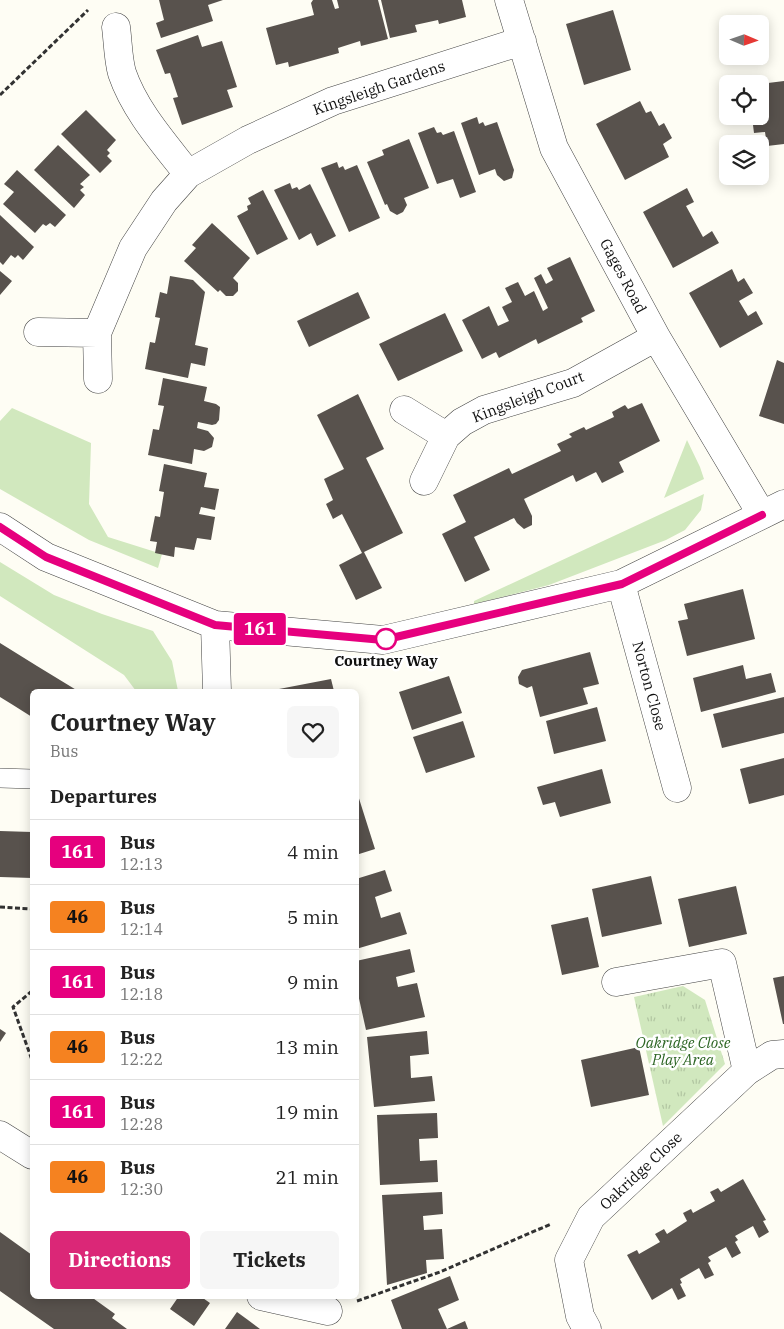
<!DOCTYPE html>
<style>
:root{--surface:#fff;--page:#f6f6f6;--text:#222;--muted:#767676;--line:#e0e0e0;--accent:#db2777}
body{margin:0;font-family:"IBM Plex Serif",serif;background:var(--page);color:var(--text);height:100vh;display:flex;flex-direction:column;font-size:19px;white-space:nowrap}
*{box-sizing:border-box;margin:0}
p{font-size:16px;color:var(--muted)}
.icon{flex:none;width:28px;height:28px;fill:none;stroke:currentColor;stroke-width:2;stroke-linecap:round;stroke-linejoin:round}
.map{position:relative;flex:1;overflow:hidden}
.sheet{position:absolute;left:30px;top:689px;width:329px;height:610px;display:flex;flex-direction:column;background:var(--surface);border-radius:8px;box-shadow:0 2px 12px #0003}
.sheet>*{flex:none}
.badge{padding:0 10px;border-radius:4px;font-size:18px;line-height:32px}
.needle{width:32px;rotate:92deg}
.controls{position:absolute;left:719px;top:15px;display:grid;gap:10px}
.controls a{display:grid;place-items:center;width:50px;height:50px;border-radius:8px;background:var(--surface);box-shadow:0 2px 12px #0003;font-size:25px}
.map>.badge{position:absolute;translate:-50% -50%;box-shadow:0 0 0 2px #fff}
h2{padding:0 20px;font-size:19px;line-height:45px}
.round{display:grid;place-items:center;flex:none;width:52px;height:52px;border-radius:8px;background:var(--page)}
.summary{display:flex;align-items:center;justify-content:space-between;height:85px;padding:0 20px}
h1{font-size:24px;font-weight:700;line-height:38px}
.action{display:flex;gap:10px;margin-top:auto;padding:10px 20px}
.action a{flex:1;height:58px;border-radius:8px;background:var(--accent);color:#fff;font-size:20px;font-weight:700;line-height:58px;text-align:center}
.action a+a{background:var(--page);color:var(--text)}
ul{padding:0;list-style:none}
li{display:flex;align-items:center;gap:15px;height:65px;padding:0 20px;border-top:1px solid var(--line)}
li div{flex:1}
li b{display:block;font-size:19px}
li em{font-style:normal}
li .badge{min-width:55px;font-weight:700;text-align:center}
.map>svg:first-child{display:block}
</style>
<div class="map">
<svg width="784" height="1329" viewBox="0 0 784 1329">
<defs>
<pattern id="park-tufts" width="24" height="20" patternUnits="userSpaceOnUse" patternTransform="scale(1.25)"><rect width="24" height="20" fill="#d1e8be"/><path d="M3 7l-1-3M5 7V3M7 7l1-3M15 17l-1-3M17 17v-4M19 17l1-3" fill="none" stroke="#b2c6a2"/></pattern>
</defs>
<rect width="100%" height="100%" fill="#fefdf4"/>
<path fill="#d1e8be" d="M12,408l79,35 -2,61 19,33 54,17 -4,14 -69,-28 -89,-51v-68z
M687,440l13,27 4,12 -40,19z
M704,494l-3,16 -16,20 -19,10 -117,45 -75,19v-3z
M0,562l54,33 48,19 51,17 19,30 6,30h-42l-12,-16 -124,-79z"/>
<path fill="url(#park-tufts)" d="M683,986l22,14 20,64 -62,62 -29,-129z"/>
<path fill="#58524d" d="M159,0h64l-15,5 5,16 -52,17 -5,-15 8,-3z
M313,0h19l3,9 4,-1 -2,-8h41l10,39 -27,7 -1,-5 -22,7 1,5 -50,14 -1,-5 -12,3 -10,-37 48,-13 -3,-12z
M381,0h81l4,17 -27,7 -1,-4 -23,5 2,7 -27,6z
M613,10l18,60 -47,15 -18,-61z
M198,35l4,12 20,-6 15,46 -10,3 6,17 -51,18 -9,-27 5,-1 -8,-24 -5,1 -9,-24z
M784,81v63l-17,2 -2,-14 -11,1 -2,-16 8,-1v-32z
M640,101l6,12 5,-2 8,15 5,-3 8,15 -9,6 6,13 -44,23 -29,-56z
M86,110l30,30 -9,10 3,3 -3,3 5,5 -12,12 -39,-39z
M477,117l2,7 4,-2 2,4 12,-4 17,48 -2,8 -8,3 -7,-6 -2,-6 -16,6 -18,-52z
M434,127l3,6 4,-1 2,3 11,-4 22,61 -16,6 -7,-19 -16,5 -19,-51z
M409,139l20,49 -25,10 3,7 -4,7 -6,3 -7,-4 -3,-7 -2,1 -18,-43 17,-7 -2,-5z
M58,145l32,30 -10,9 4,3 -4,3 5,5 -11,13 -40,-38z
M337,162l2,6 4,-2 2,4 12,-5 23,53 -31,14 -28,-64z
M17,170l49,45 -11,12 -5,-4 -4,3 -3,-2 -8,9 -32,-29 11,-12 -10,-8z
M290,183l2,6 5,-2 2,3 11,-6 26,52 -19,10 -6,-13 -12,7 -25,-50z
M687,188l7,14 -8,4 17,31 9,-6 7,12 -46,25 -30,-56z
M263,190l25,49 -31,16 -20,-39 11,-6 -1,-4 4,-2 -3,-6z
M0,215l34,32 -11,13 -5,-5 -3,3 -4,-3 -8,10 -3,-3z
M212,223l38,35 -17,20 5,5v8l-5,5h-7l-6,-6 -2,2 -34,-31 12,-13 -4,-3z
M570,257l25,54 -14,7 2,4 -45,22 -2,-5 -37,19 -3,-6 -14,7 -20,-39 27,-14 9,20 11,-5 -7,-14 10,-5 -7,-14 13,-6 7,14 9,-5 9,20 5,-3 -14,-30 7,-4 5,10 7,-4 -6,-12z
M732,269l6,13 6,-4 9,15 -14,8 9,15 8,-5 7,13 -43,24 -31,-55z
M0,271l12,10 -12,14z
M170,276l23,4 12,12 -10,53 13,3 -3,18 -14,-3 -3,15 -43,-9 5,-27 5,1 5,-25 -5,-1 5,-25 7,2z
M358,292l12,26 -61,29 -12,-26z
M445,313l18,38 -65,30 -19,-37z
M777,360l7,3v61l-25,-8z
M163,378l44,9 -3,14 12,3 4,3 -1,13 -3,4 -4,1 -14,-3 -1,6 11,3 6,7 -2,9 -8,4 -10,-2 -2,15 -44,-9 5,-26 6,1 5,-24 -6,-1z
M358,394l26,55 -18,9 37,75 -39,19 18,36 -26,12 -17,-35 23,-12 -20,-39 -9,5 -7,-15 7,-4 -9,-21 20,-10 -27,-54z
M642,403l18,38 -41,21 5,10 -22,11 -6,-11 -20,10 -3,-7 -49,24 8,17v9l-8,4 -7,-6 -3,-5 -40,19 16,33 -25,12 -23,-48 24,-12 -13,-27 56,-27 3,6 49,-23 -4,-7 15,-7 -3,-3 15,-7 2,3 28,-13 -2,-5 13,-7 3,4z
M164,464l43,9 -3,14 15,2 -4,21 -14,-3 -2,7 16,3 -4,23 -14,-2 -3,12 -19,-3 -1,10 -19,-4 2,-11 -7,-1 5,-25 5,1 4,-25 -5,-1z
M743,589l12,50 -68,17 -9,-35 10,-2 -4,-15z
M0,643l37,23 41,25h-46v26l-19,-12 -13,-8z
M590,652l9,32 -16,4 5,16 -48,13 -8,-31 -5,2 -8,-4 -1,-7 4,-7z
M743,665l3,14 25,-6 5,19 -75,20 -8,-34z
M449,676l13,37 -50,17 -13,-38z
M331,679l3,12h-55v-2z
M784,697v36l-62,15 -9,-34z
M597,707l9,34 -52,13 -8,-33z
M463,721l12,36 -49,16 -13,-36z
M784,758v37l-35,9 -9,-35z
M602,769l9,34 -51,14 -5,-15 -12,3 -6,-18z
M356,789l19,60 -19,6z
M0,831l32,1v46l-32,-1z
M385,870l7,21 -17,6 6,21 19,-6 7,22 -51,15v-70z
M651,876l11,48 -60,13 -10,-48z
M736,886l11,48 -58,13 -11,-48z
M588,917l11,50 -37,8 -11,-50z
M410,949l5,23 -19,5 2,10 19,-4 8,34 -59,13 -10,-45v-24z
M784,976v48h-1l-10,-46z
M0,1029l6,4 -6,9z
M427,1031l2,23 -19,2 1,22 21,-2 3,25 -61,6 -7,-70z
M639,1047l10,48 -58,12 -10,-47z
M437,1113l1,25 -19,1 1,22 17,-1 1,22 -58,3 -3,-70z
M743,1179l23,41 -3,1 6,11 -10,6 -6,-12 -18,10 3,4 -3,2 6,11 -9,5 -6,-11 -18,10 3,4 -3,2 6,12 -9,4 -6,-11 -19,11 2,4 -2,1 6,12 -8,4 -6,-12 -20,12 -25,-45 10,-5 2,4 21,-12 -5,-8 9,-5 3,5 20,-13 -4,-8 8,-4 2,4 22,-12 -5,-9 8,-4 3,4z
M442,1192l1,22 -20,2 1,14 18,-1 2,30 -18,1 1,13 -40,12 -5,-90z
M0,1232l32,23v41h58l25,18 -3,4 15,11h-73l-54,-38z
M450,1276l9,24 -21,9 9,20 18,-8 3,8h-66l-11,-29z
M179,1296h21l10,7 -16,23 -24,-17z
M237,1312l11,8 12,9h-35z"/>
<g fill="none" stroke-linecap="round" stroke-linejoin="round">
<defs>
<path id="lane" d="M0,778l32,1"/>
<path id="street" d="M509,0l45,148 102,189 106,178
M116,27c2,15 2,32 6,46 13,38 42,70 66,101
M38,332l59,1 36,-85 31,-47 24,-27 60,-34 85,-39 189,-60
M97,333l1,46
M404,410l42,26
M424,481l22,-45 16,-14 22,-12 89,-27 83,-46
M0,527l46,30 169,68 168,15 238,-56 163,-80
M621,584l56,204
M215,625l2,66
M616,982l106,-19 25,108
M0,1135l32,20
M261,1296l67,15
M587,1329l-7,-13 -11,-56 22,-43 156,-146 25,-16 12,-1"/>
</defs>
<use href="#lane" stroke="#434343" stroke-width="20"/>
<use href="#street" stroke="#434343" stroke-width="29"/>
<path stroke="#323232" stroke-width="3" stroke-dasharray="5 2.5" stroke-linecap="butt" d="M0,95l88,-85
M0,907l32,2
M32,991l-19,16 19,53
M357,1301l83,-29 111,-48"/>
<use href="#lane" stroke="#fff" stroke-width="19"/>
<use href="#street" stroke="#fff" stroke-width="28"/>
</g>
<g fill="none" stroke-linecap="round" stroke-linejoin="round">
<defs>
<path id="line" d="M0,527l46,30 169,68 168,15 239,-56 140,-69"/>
</defs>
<use href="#line" stroke="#fff" stroke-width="11"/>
<use href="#line" stroke="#e6007e" stroke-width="8"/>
</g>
<circle fill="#fff" stroke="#e6007e" stroke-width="2.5" cx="386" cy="639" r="10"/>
<g text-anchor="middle" stroke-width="5" stroke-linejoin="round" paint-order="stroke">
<g font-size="15" fill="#101010" stroke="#fff">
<text transform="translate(379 88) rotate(-19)" y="5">Kingsleigh Gardens</text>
<text transform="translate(623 276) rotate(62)" y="5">Gages Road</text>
<text transform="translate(528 397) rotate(-21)" y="5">Kingsleigh Court</text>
<text transform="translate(649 686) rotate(75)" y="5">Norton Close</text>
<text transform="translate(641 1171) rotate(-43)" y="5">Oakridge Close</text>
</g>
<g font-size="15" font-weight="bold" fill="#101010" stroke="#fff">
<text x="386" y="666">Courtney Way</text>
</g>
<g font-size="15" font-style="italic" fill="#2c6523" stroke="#fff">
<text x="683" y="1048">Oakridge Close<tspan x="683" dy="17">Play Area</tspan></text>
</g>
</g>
</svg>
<div class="controls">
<a><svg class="needle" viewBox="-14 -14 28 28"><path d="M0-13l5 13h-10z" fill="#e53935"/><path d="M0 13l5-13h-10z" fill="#767676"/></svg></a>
<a><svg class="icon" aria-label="locate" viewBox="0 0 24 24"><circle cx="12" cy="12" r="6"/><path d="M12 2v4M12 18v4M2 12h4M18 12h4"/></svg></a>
<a><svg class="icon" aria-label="layers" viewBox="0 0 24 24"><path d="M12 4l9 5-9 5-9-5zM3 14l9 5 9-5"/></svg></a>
</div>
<b class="badge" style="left:260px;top:629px;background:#e6007e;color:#fff">161</b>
<section class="sheet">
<div class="summary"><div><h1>Courtney Way</h1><p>Bus</p></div><a class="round"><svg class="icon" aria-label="heart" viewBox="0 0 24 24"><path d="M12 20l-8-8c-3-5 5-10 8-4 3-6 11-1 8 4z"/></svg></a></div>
<h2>Departures</h2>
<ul>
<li><span class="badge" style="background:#e6007e;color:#fff">161</span><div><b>Bus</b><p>12:13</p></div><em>4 min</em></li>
<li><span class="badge" style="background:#f58220;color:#111">46</span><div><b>Bus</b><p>12:14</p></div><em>5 min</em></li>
<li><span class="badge" style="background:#e6007e;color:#fff">161</span><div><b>Bus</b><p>12:18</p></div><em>9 min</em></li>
<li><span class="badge" style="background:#f58220;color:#111">46</span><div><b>Bus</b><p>12:22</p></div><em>13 min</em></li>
<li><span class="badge" style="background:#e6007e;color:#fff">161</span><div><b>Bus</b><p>12:28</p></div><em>19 min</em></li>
<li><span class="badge" style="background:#f58220;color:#111">46</span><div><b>Bus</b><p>12:30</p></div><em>21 min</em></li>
</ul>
<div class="action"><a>Directions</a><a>Tickets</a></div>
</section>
</div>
